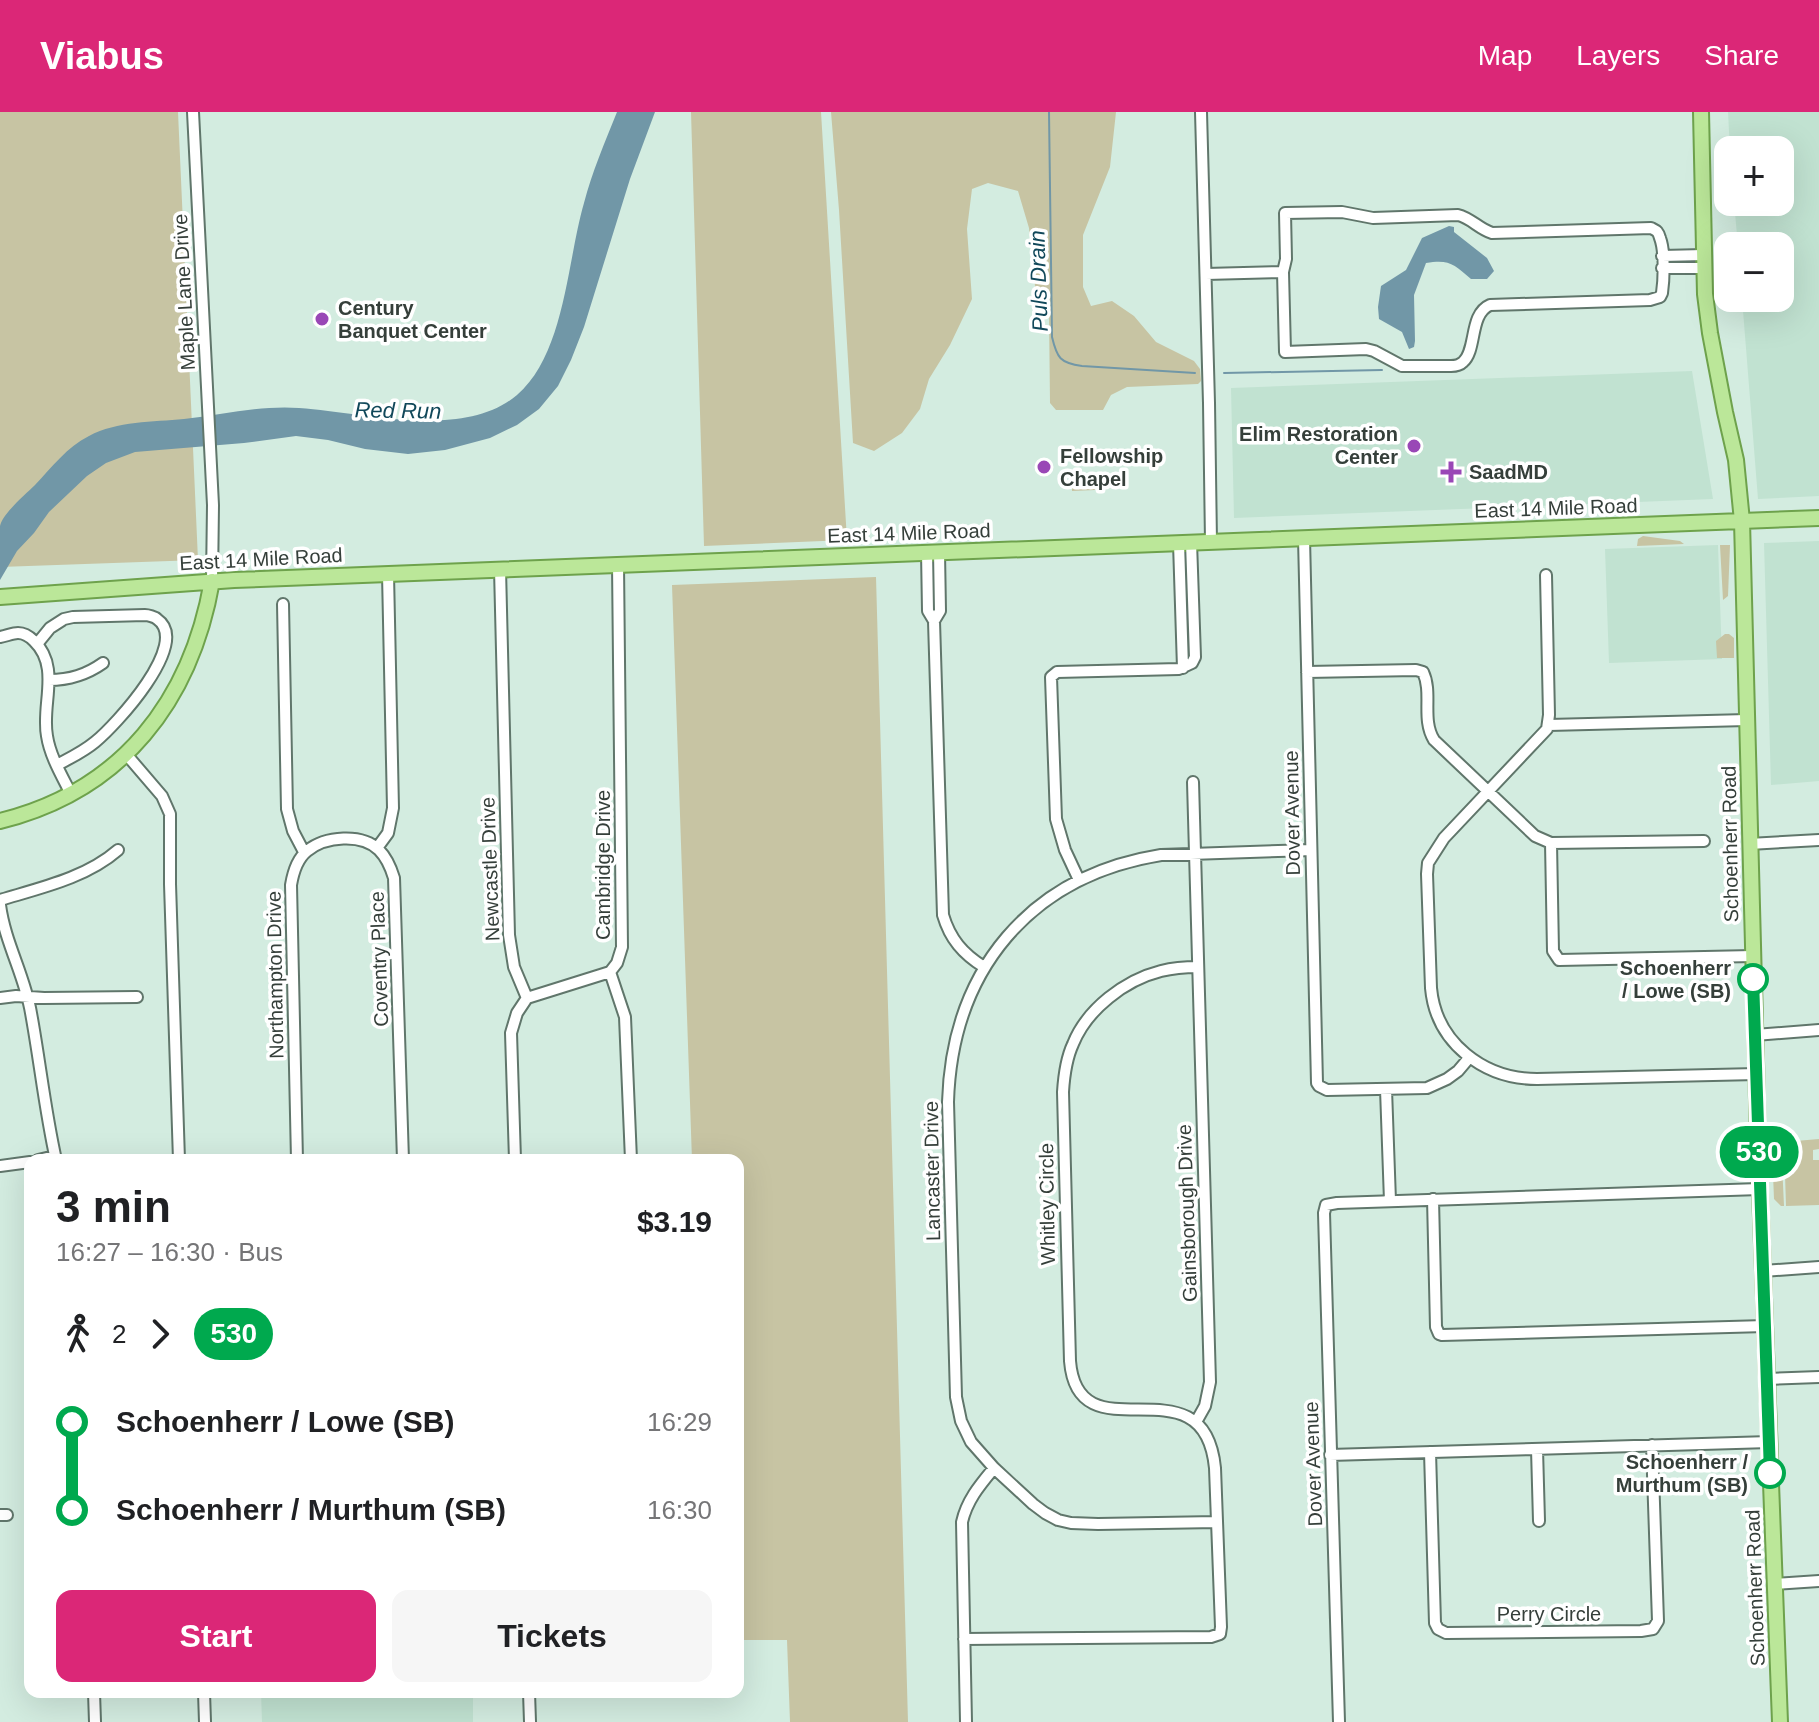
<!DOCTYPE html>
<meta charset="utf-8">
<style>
:root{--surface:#fff;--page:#f6f6f6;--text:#202124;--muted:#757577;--accent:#db2777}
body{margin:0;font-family:Arial,sans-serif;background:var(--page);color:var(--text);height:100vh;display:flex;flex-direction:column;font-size:30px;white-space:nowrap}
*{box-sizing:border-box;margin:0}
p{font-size:26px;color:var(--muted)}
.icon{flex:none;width:44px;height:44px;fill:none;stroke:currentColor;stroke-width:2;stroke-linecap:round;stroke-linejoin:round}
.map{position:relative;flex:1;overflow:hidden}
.drawer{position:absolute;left:24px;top:1042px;width:720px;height:544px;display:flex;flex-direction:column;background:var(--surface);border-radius:16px;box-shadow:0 8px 32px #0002}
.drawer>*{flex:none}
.badge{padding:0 16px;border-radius:26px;font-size:28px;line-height:52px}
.controls{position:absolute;left:1714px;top:24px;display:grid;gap:16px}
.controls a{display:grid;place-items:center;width:80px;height:80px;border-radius:16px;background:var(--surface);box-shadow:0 8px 32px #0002;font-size:40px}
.map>.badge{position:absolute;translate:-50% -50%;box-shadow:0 0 0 4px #fff}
.legs{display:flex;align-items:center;gap:12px;height:88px;padding:0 32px;font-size:26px}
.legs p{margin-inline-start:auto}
.overview{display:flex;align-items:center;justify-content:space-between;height:136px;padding:0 32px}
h1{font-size:44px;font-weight:700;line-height:60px}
.primary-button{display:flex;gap:16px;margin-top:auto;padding:16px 32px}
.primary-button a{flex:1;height:92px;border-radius:16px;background:var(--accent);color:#fff;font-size:32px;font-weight:700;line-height:92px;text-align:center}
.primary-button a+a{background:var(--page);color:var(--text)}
ul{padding:0 32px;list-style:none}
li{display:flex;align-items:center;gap:28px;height:88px;font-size:30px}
li i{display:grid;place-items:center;width:12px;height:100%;margin:0 10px;background:currentColor}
li i::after{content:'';width:20px;height:20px;margin:-10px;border:6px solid;border-radius:50%;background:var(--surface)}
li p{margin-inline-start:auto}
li:first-child i{background:linear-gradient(#0000 50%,currentColor 0)}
li:last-child i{background:linear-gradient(currentColor 50%,#0000 0)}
header{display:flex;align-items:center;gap:48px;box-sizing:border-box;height:112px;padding:0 40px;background:var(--accent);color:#fff}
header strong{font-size:38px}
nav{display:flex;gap:44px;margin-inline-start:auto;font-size:28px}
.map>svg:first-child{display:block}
</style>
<header>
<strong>Viabus</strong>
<nav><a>Map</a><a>Layers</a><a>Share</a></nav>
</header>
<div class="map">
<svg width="1819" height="1610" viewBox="0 0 1819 1610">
<rect width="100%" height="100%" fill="#d3ece0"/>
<path fill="#c1e2d1" d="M1728,0h91v384l-61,3 -16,-201h38v-52h-42l-4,-44h46v-52h-50z
M1692,259l21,128 -479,19 -3,-130z
M1819,429v240l-48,4 -7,-242z
M1718,433l4,114 -113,4 -4,-114z
M261,1580h212v30h-211z"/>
<path fill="#c7c4a3" d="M0,0h178l20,448 -198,7z
M691,0h130l26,428 -143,6z
M831,0h285l-6,55 -27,68v52l8,19 21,-5 22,15 22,26 38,19 6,8 1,12 -3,3 -71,3 -16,8 -8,15h-47l-6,-7 -1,-91 -14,-26 -6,-58 -11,-37 -30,-8 -16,6 -5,40 5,70 -22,46 -21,34 -9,30 -18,24 -28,18 -21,-8 -14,-233z
M1095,366v12l-23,1v-12z
M1643,424l37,5 4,3 -47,2 1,-7z
M1720,433h10l-2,51 -5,4z
M876,465l32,1145h-118l-3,-82h-49v-480h-46l-20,-575z
M1725,522h4l5,4v20h-17l-1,-17z
M1819,1027v10l-6,1v10h6v45l-33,1 -2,-64z
M1781,1030l3,64h-3l-7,-7 -2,-50 5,-6z"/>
<path fill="#7197a7" d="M617,0h38l-25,67 -46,148 -13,33 -13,26 -19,23 -22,16 -27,13 -45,12 -37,4 -43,-5 -37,-9 -32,-4 -52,7 -109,9 -29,11 -19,13 -38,36 -15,21 -17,18 -17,29c0,-12 0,-44 0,-54 3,-13 26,-32 35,-41 17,-18 32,-38 54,-49 28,-15 64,-14 95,-17 38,-4 77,-14 115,-11 63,4 164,33 218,-13 48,-41 50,-134 67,-192 8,-31 21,-61 33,-91z
M1449,114l5,1v5l33,26 7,13 -7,8h-16c-17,-15 -22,-20 -45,-16l-12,32 1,46 -1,6 -5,2 -7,-17 -23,-13 -1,-12 3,-21 25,-16 16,-32z"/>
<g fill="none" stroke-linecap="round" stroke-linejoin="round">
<path stroke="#7197a7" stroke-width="2" d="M1049,0l3,225c5,21 8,26 30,29l113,7
M1224,261l158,-3"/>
<defs>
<path id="minor" d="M193,0l20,393 -1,76
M1201,0l8,291 2,139
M1342,100l31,6 85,-3c13,3 21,14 34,18l159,-5c6,3 7,3 9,10 5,13 4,41 2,55l-2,4 -10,3 -160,5c-21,9 -13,45 -27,57 -3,3 -8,4 -12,4h-49l-28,-15 -8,-2 -81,3 -2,-80 3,-13 -1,-46z
M1662,144l42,-1
M1662,156h42
M1206,162l77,-2
M1304,426l13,545 2,3 8,4 100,-2 20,-9 11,-8 11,-13
M1179,431l4,125
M927,440l1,59 6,10 6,-10 -1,-59
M500,457l9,366 5,32 13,31
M1546,463l3,140 -2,14 -103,109 -16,25 -1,11 4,114c5,55 53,91 106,91l220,-5
M283,492l4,205 6,22 11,21
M934,509l9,294c7,24 20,39 41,52
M0,525c6,-1 13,-4 18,-4 7,0 12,4 16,8 27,26 7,64 13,95 3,20 15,40 24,58
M37,532l13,-16 14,-9 9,-2 72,-2c3,0 10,2 12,4 35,24 -42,107 -62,123 -12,10 -25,16 -38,23
M1307,560l109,-2 7,2c10,21 -2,47 11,68l101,96 16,7 2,108 6,9 194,-4
M49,568c21,0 37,-5 54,-17
M1549,613l198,-5
M126,642l36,42 8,18v70l9,276
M1193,670l17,600 -5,24 -9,16
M1551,731l153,-2
M1749,732l70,-4
M377,736l11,-15 5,-25 -5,-234
M1079,768l-14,-30 -9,-31 -5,-142 6,-5 122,-3 13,-6 3,-6 -4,-115
M0,788c40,-12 86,-22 118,-50
M0,793c5,38 25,71 31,108 9,49 14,98 25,147
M610,860l7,-9 5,-16 -4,-383
M610,860l15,45 6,143
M0,886l16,-2 28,2 93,-1
M527,886l83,-26
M1755,923l64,-5
M1386,977l4,112
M38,1048l17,-4
M297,1048l-6,-275c2,-12 6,-26 16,-34 18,-15 55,-18 72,-1 8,8 12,18 15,28l9,282
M515,1048l-4,-127 6,-20 10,-15
M0,1054l30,-4
M1433,1087l3,128 3,7 3,1 323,-9
M1763,1159l56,-4
M1768,1267l51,-2
M1537,1337l2,72
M1430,1340l5,171 3,6 8,4 195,-2 12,-2 5,-8 -6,-176
M1330,1343l440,-13
M0,1403h7
M1217,1410l-119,2 -27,-1 -13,-3 -13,-7 -12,-9 -39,-36 -23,-26 -10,-21 -5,-24 -8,-295c4,-132 82,-226 213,-247l150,-5
M1775,1472l44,-3
M964,1527l247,-2 9,-3 1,-7 -6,-159c-11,-113 -137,-7 -145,-107l-7,-269c1,-16 3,-33 10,-48 14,-35 52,-64 88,-73 12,-3 24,-4 37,-4
M94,1580l1,30
M204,1580l1,30
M529,1580l1,30
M966,1610l-4,-200c5,-22 18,-37 32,-54
M1339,1610l-15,-509 2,-8 11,-2 423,-14"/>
<path id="major" d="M1701,0l4,182 5,39 15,79 11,48 6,61 16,617 22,584
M0,485l234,-17 1585,-62
M0,709c122,-30 191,-120 212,-240"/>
</defs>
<use href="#minor" stroke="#60766b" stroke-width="14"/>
<use href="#major" stroke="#6ea24c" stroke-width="18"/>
<use href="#minor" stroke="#fff" stroke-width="10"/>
<use href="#major" stroke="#bbe799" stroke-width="14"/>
</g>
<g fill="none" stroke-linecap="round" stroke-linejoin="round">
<defs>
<path id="line-1" d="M1753,867l17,494"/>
</defs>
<use href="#line-1" stroke="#fff" stroke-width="18"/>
<use href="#line-1" stroke="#00a94e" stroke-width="12"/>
</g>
<g fill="#9947b6" stroke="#fff" stroke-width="3">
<circle cx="322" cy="207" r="8"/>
<circle cx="1414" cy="334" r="8"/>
<circle cx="1044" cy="355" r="8"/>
<path d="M1447 348h8v8h8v8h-8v8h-8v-8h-8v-8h8z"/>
</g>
<g fill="#fff" stroke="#00a94e" stroke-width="4">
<circle cx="1753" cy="867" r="14"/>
<circle cx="1770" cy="1361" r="14"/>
</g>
<g text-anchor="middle" stroke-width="7" stroke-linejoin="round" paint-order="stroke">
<g font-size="20" fill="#353f3a" stroke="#fff">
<text transform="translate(184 180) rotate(-93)" y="7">Maple Lane Drive</text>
<text transform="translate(1556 396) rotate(-2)" y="7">East 14 Mile Road</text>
<text transform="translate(909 421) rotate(-2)" y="7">East 14 Mile Road</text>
<text transform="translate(261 447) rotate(-3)" y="7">East 14 Mile Road</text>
<text transform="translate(1292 701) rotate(-91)" y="7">Dover Avenue</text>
<text transform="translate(1730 732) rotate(-91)" y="7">Schoenherr Road</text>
<text transform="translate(603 753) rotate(-90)" y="7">Cambridge Drive</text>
<text transform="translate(490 757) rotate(-92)" y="7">Newcastle Drive</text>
<text transform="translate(379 847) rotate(-92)" y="7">Coventry Place</text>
<text transform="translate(275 863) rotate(-91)" y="7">Northampton Drive</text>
<text transform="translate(932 1059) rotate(-91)" y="7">Lancaster Drive</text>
<text transform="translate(1047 1092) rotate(-91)" y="7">Whitley Circle</text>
<text transform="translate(1187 1101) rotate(-92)" y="7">Gainsborough Drive</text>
<text transform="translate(1313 1352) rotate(-92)" y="7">Dover Avenue</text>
<text transform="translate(1755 1476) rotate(-92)" y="7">Schoenherr Road</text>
<text x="1549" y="1509">Perry Circle</text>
</g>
<g font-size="20" font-weight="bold" fill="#353f3a" stroke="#fff" text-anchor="start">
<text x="338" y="203">Century<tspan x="338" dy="23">Banquet Center</tspan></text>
<text x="1398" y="329" text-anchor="end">Elim Restoration<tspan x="1398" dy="23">Center</tspan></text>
<text x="1060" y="351">Fellowship<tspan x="1060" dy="23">Chapel</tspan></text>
<text x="1469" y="367">SaadMD</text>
</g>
<g font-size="20" font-weight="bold" fill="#353f3a" stroke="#fff" text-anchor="end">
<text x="1731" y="863">Schoenherr<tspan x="1731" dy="23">/ Lowe (SB)</tspan></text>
<text x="1748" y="1357">Schoenherr /<tspan x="1748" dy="23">Murthum (SB)</tspan></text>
</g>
<g font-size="22" font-style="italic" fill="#11485a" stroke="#fff">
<text transform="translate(1038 169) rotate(-92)" y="8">Puls Drain</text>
<text transform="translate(398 298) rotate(1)" y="8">Red Run</text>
</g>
</g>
</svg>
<div class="controls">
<a>+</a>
<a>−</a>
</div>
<b class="badge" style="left:1759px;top:1040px;background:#00a94e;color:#fff">530</b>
<section class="drawer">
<div class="overview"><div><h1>3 min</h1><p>16:27 – 16:30 · Bus</p></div><b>$3.19</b></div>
<div class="legs"><svg class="icon" aria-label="walk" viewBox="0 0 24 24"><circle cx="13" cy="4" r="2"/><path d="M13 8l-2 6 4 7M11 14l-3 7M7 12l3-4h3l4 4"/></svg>2<svg class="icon" aria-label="forward" viewBox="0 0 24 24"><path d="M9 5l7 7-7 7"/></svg><b class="badge" style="background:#00a94e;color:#fff">530</b></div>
<ul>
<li><i style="color:#00a94e"></i><b>Schoenherr / Lowe (SB)</b><p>16:29</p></li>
<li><i style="color:#00a94e"></i><b>Schoenherr / Murthum (SB)</b><p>16:30</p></li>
</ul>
<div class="primary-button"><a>Start</a><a>Tickets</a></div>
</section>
</div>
